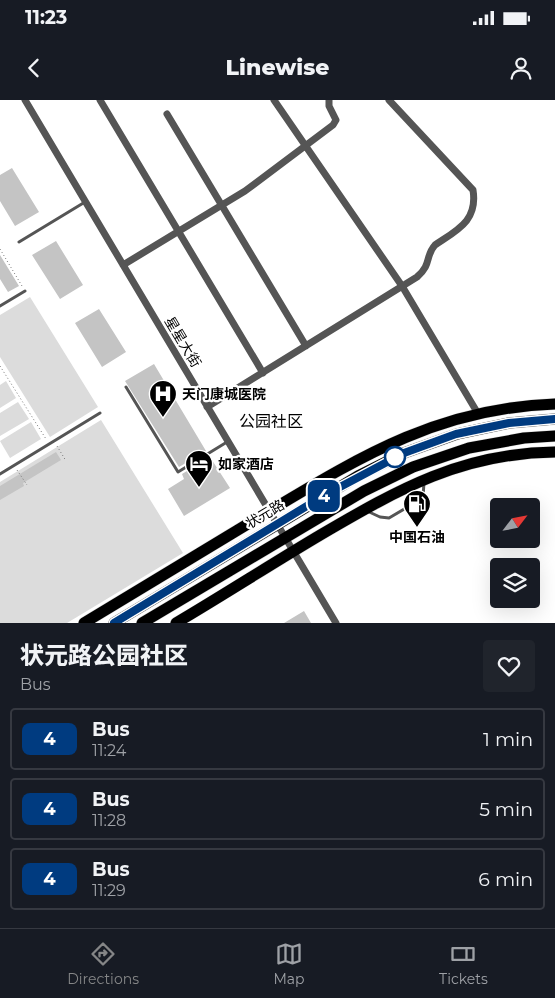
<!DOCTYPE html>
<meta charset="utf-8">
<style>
:root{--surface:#171b24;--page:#20242c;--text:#f1f3f6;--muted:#9ea1a6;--line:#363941;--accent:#858687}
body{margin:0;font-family:Montserrat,"Noto Sans SC",sans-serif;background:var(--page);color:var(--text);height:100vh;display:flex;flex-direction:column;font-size:19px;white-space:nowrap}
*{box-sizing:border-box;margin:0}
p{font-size:16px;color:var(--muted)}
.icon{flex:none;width:28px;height:28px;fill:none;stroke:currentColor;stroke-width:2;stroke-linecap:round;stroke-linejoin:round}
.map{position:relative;height:523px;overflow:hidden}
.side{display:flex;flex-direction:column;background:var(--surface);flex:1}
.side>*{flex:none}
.badge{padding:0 10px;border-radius:8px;font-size:18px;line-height:32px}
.needle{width:32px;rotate:58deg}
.controls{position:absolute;left:490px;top:398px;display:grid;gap:10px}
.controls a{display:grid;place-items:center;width:50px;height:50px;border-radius:5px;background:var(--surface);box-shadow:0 5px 20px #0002;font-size:25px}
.map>.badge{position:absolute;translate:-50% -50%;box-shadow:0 0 0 2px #fff}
.round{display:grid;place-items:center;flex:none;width:52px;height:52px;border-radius:5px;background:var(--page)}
.head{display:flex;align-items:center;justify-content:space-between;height:85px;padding:0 20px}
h1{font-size:24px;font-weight:800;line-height:38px}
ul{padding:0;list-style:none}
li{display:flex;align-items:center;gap:15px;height:62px;margin:0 10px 8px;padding:0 10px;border:2px solid var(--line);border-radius:5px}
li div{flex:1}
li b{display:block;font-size:19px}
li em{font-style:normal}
li .badge{min-width:55px;font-weight:700;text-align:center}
.status{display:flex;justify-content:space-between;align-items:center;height:35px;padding:0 25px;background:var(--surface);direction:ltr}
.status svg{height:14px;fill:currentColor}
header{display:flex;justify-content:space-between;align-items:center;height:65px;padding:0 20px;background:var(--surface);font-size:22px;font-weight:800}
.menu{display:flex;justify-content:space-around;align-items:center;height:70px;border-top:1px solid var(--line);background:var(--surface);font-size:14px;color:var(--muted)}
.menu a{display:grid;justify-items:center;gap:2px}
.menu .active{color:var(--accent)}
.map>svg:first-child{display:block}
</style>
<div class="status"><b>11:23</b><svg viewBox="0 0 49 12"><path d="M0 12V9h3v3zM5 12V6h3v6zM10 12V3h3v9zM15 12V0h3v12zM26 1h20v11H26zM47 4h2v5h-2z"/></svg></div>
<header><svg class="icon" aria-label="back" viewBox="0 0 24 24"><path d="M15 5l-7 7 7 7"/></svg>Linewise<svg class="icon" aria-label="person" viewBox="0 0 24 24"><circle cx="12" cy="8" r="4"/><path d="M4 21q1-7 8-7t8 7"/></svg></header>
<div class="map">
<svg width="555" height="523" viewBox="0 0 555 523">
<rect width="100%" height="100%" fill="#fff"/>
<path fill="#dcdcdc" d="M30,197l68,110 -48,30 -50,-80v-42z
M6,281l10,17 -16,10v-23z
M18,302l11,17 -29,17v-23z
M101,320l82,133 -116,70h-67v-141z
M31,322l10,17 -31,19 -10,-17z"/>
<path fill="#c4c4c4" d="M12,68l27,44 -24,14 -15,-25v-26z
M56,141l27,44 -23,14 -28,-44z
M0,155l19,31 -11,6 -8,-13z
M99,209l27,43 -24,15 -27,-44z
M154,264l52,87 -27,16 -54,-86z
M56,352l5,8 -38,23 1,3 -24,14v-14z
M210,357l20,31 -46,28 -16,-27 16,-10 -2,-5z
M304,511l7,12h-27z"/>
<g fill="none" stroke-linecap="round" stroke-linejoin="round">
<defs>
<path id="trunk" d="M84,523c57,-35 115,-69 172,-104 99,-59 179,-111 299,-115
M114,523l244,-147 46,-23 53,-19 52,-11 46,-4
M142,523l222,-132 49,-24 56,-19 55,-10 31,-2
M176,523c49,-29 97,-60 146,-89 77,-45 140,-81 233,-82"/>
</defs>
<use href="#trunk" stroke="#dbdbdb" stroke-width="12"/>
<path stroke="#777" stroke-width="1" stroke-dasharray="1 2.5" stroke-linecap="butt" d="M0,149l22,37
M0,266l46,73
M57,346l9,15
M17,370l10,15"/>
<path stroke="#555" stroke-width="3" d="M19,142l66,-40
M0,206l25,-15
M126,287l52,85 49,-30
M0,374l100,-61
M367,411l13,6 9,1 34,-20 1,-16"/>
<path stroke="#555" stroke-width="7" d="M25,0l311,523
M100,0l163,273
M274,0l128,186 75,126
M167,14l139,232
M123,165l122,-74 88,-66 3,-5 -7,-14v-6
M207,307l210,-130c15,-13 8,-21 18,-32 22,-15 43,-24 38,-55l-84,-90"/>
<use href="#trunk" stroke="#000" stroke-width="11"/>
</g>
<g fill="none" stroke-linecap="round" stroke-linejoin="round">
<defs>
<path id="line" d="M114,523l211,-128 79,-42 52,-19 53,-11 46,-4"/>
</defs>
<use href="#line" stroke="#fff" stroke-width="11"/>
<use href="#line" stroke="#003b80" stroke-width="8"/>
</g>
<defs>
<symbol id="hospital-pin" viewBox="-11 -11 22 30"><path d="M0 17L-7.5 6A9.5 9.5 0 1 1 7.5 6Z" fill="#000" stroke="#fff"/><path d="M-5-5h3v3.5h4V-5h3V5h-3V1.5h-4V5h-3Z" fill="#fff"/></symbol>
<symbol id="hotel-pin" viewBox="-11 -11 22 30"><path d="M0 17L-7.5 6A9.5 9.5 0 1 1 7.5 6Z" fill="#000" stroke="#fff"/><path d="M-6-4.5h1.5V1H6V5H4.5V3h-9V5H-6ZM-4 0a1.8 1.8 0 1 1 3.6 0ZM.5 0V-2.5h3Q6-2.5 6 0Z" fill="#fff"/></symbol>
<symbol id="fuel-pin" viewBox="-11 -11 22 30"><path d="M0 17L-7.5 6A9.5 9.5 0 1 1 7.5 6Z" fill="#000" stroke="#fff"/><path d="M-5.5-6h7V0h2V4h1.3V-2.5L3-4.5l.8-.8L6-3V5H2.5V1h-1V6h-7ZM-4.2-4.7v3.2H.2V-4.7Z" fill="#fff"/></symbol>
</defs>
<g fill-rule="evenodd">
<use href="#hospital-pin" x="147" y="278" width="32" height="43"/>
<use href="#hotel-pin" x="183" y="348" width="32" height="43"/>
<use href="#fuel-pin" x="401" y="388" width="32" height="43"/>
</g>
<circle fill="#fff" stroke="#003b80" stroke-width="2.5" cx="395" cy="357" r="10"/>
<g text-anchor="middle" stroke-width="4.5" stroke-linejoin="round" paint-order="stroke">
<g font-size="14" fill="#000" stroke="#fff">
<text transform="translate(183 242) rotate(59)" y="5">星星大街</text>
<text transform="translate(265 414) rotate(-31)" y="5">状元路</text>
</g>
<g font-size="14" font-weight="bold" fill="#000" stroke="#fff" text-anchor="start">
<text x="182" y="299">天门康城医院</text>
<text x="218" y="369">如家酒店</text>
<text x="417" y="442" text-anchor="middle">中国石油</text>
</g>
<g font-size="16" fill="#000" stroke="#fff">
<text x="271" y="327">公园社区</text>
</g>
</g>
</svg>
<div class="controls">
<a><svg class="needle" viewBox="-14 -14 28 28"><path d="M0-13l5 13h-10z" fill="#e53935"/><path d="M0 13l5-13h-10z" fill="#9ea1a6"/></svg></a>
<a><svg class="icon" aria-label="layers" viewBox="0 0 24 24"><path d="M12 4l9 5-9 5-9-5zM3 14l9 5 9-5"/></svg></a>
</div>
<b class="badge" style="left:324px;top:396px;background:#003b80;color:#fff">4</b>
</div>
<section class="side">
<div class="head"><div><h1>状元路公园社区</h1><p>Bus</p></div><a class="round"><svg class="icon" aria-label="heart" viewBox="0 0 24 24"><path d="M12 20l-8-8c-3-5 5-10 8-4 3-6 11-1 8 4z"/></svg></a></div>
<ul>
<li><span class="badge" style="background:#003b80;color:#fff">4</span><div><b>Bus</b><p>11:24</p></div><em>1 min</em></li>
<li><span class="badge" style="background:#003b80;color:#fff">4</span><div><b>Bus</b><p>11:28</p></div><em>5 min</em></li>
<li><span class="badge" style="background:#003b80;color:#fff">4</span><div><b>Bus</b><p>11:29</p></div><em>6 min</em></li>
</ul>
</section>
<nav class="menu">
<a class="active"><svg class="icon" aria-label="directions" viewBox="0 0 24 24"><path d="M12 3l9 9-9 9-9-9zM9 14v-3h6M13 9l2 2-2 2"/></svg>Directions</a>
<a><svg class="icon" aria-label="map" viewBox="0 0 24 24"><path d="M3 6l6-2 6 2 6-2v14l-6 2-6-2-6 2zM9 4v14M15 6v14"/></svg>Map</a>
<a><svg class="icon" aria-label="tickets" viewBox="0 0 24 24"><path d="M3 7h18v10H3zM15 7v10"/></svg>Tickets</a>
</nav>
